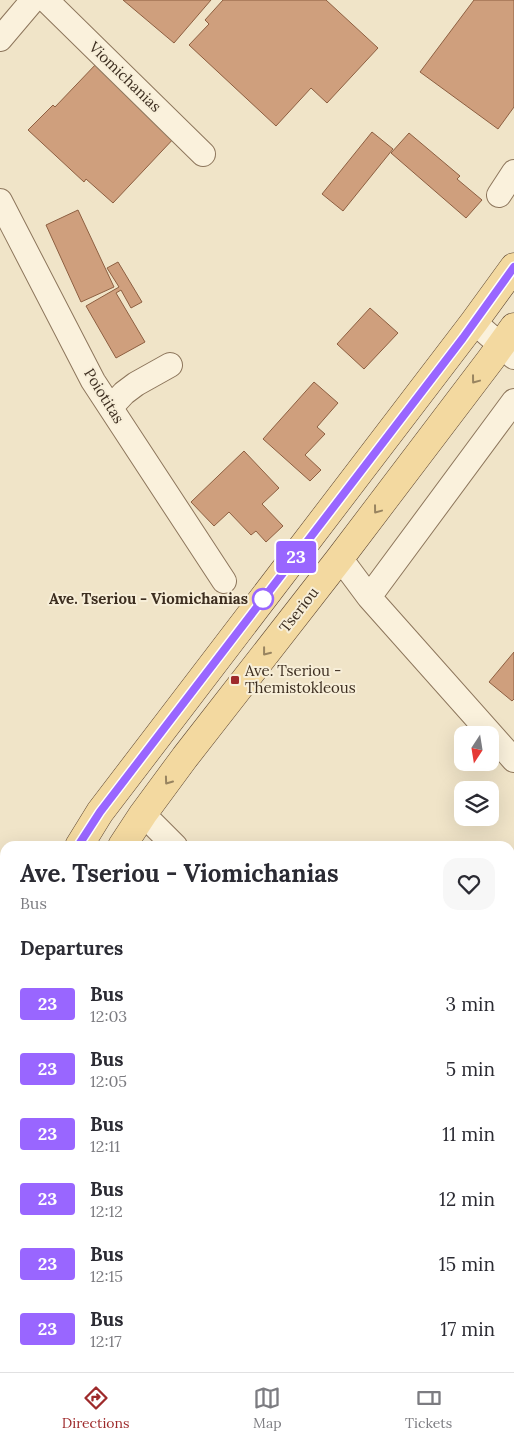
<!DOCTYPE html>
<style>
:root{--surface:#fff;--page:#f7f7f7;--text:#2b2b33;--muted:#7c7c81;--line:#e1e1e2;--accent:#9e2a2b}
body{margin:0;font-family:Lora,serif;background:var(--page);color:var(--text);height:100vh;display:flex;flex-direction:column;font-size:19px;white-space:nowrap}
*{box-sizing:border-box;margin:0}
p{font-size:16px;color:var(--muted)}
.icon{flex:none;width:28px;height:28px;fill:none;stroke:currentColor;stroke-width:2;stroke-linecap:round;stroke-linejoin:round}
.map{position:relative;flex:1;overflow:hidden}
.panel{position:absolute;left:0px;top:841px;width:515px;height:531px;display:flex;flex-direction:column;background:var(--surface);border-radius:15px 15px 0 0;box-shadow:0 5px 20px #0002}
.panel>*{flex:none}
.badge{padding:0 10px;border-radius:4px;font-size:18px;line-height:32px}
.needle{width:32px;rotate:192deg}
.tools{position:absolute;left:454px;top:726px;display:grid;gap:10px}
.tools a{display:grid;place-items:center;width:45px;height:45px;border-radius:10px;background:var(--surface);box-shadow:0 5px 20px #0002;font-size:25px}
.map>.badge{position:absolute;translate:-50% -50%;box-shadow:0 0 0 2px #fff}
h2{padding:0 20px;font-size:19px;line-height:45px}
.round{display:grid;place-items:center;flex:none;width:52px;height:52px;border-radius:15px;background:var(--page)}
.summary{display:flex;align-items:center;justify-content:space-between;height:85px;padding:0 20px}
h1{font-size:24px;font-weight:800;line-height:38px}
ul{padding:0;list-style:none}
li{display:flex;align-items:center;gap:15px;height:65px;padding:0 20px}
li div{flex:1}
li b{display:block;font-size:19px}
li em{font-style:normal}
li .badge{min-width:55px;font-weight:700;text-align:center}
.tabs{display:flex;justify-content:space-around;align-items:center;height:70px;border-top:1px solid var(--line);background:var(--surface);font-size:14px;color:var(--muted)}
.tabs a{display:grid;justify-items:center;gap:2px}
.tabs .on{color:var(--accent)}
.map>svg:first-child{display:block}
</style>
<div class="map">
<svg width="514" height="1372" viewBox="0 0 514 1372">
<rect width="100%" height="100%" fill="#f0e4c8"/>
<path fill="#cf9f7d" stroke="#8d5f41" d="M123,0h88l-37,43z
M223,0h103l52,48 -51,55 -16,-15 -35,38 -87,-81 20,-21 -4,-4z
M474,0h40v107l-16,22 -78,-57z
M98,62l79,73 -64,68 -27,-24 -2,3 -56,-52 25,-25 2,2z
M372,132l21,17 -50,62 -21,-17z
M409,133l51,43 -3,3 25,21 -16,18 -75,-65z
M78,210l36,77 -33,15 -35,-77z
M118,262l24,40 -11,6 -10,-18 -5,3 29,49 -29,16 -30,-52 33,-19 -12,-19z
M370,308l28,25 -34,36 -27,-25z
M314,382l24,21 -21,24 8,7 -20,21 16,15 -11,11 -47,-42z
M244,451l35,37 -17,16 21,22 -17,16 -10,-11 -5,4 -22,-23 -15,14 -23,-24z
M514,652v47l-2,2 -23,-19z
M5,1121v28l-5,-4v-16z
M42,1368h13l4,3 -21,1z
M91,1368h70l-4,4h-70z"/>
<g fill="none" stroke-linecap="round" stroke-linejoin="round">
<defs>
<path id="minor" d="M46,0l157,154
M0,39l33,-39
M499,195l15,-23
M0,201l93,180 131,200
M474,322l40,35
M514,401l-145,196 145,163
M111,407l13,-14 12,-9 34,-19
M340,558l29,39
M143,814l32,32
M510,1222l4,6
M0,1244l5,-6
M510,1259l4,-2
M351,1368l2,4"/>
<path id="major" d="M79,846l21,-34 374,-490 40,-55
M122,846l21,-32 42,-57 155,-199 151,-199 23,-32
M0,972l5,-8
M0,1033l5,-8"/>
</defs>
<use href="#minor" stroke="#8d765c" stroke-width="26"/>
<use href="#major" stroke="#5b4430" stroke-width="29"/>
<use href="#minor" stroke="#faf1dc" stroke-width="24"/>
<use href="#major" stroke="#f3d9a0" stroke-width="28"/>
</g>
<defs><path id="oneway-chevron" d="M-2-3.5L2.5 0L-2 3.5" fill="none" stroke-width="1.6" stroke-linecap="round" stroke-linejoin="round" transform="scale(1.25)"/></defs>
<g stroke="#988460">
<use href="#oneway-chevron" transform="translate(475 380) rotate(127)"/>
<use href="#oneway-chevron" transform="translate(377 510) rotate(127)"/>
<use href="#oneway-chevron" transform="translate(266 652) rotate(128)"/>
<use href="#oneway-chevron" transform="translate(168 781) rotate(126)"/>
</g>
<g fill="none" stroke-linecap="round" stroke-linejoin="round">
<defs>
<path id="line" d="M78,846l22,-34 363,-474 51,-71"/>
</defs>
<use href="#line" stroke="#fff" stroke-width="11"/>
<use href="#line" stroke="#96f" stroke-width="8"/>
</g>
<circle fill="#fff" stroke="#96f" stroke-width="2.5" cx="263" cy="599" r="10"/>
<rect fill="#9e2a2b" stroke="#f7eed8" stroke-width="2" x="230" y="675" width="10" height="10" rx="2.5"/>
<g text-anchor="middle" stroke-width="4" stroke-linejoin="round" paint-order="stroke">
<g font-size="15" fill="#3d2e20" stroke="#f7eed8">
<text transform="translate(125 77) rotate(44)" y="5">Viomichanias</text>
<text transform="translate(104 396) rotate(58)" y="5">Poiotitas</text>
<text transform="translate(299 610) rotate(-52)" y="5">Tseriou</text>
</g>
<g font-size="15" font-weight="bold" fill="#3d2e20" stroke="#f7eed8" text-anchor="end">
<text x="248" y="604">Ave. Tseriou - Viomichanias</text>
</g>
<g font-size="15" fill="#3d2e20" stroke="#f7eed8" text-anchor="start">
<text x="245" y="676">Ave. Tseriou -<tspan x="245" dy="17">Themistokleous</tspan></text>
</g>
</g>
</svg>
<div class="tools">
<a><svg class="needle" viewBox="-14 -14 28 28"><path d="M0-13l5 13h-10z" fill="#e53935"/><path d="M0 13l5-13h-10z" fill="#7c7c81"/></svg></a>
<a><svg class="icon" aria-label="layers" viewBox="0 0 24 24"><path d="M12 4l9 5-9 5-9-5zM3 14l9 5 9-5"/></svg></a>
</div>
<b class="badge" style="left:296px;top:557px;background:#96f;color:#fff">23</b>
<section class="panel">
<div class="summary"><div><h1>Ave. Tseriou - Viomichanias</h1><p>Bus</p></div><a class="round"><svg class="icon" aria-label="heart" viewBox="0 0 24 24"><path d="M12 20l-8-8c-3-5 5-10 8-4 3-6 11-1 8 4z"/></svg></a></div>
<h2>Departures</h2>
<ul>
<li><span class="badge" style="background:#96f;color:#fff">23</span><div><b>Bus</b><p>12:03</p></div><em>3 min</em></li>
<li><span class="badge" style="background:#96f;color:#fff">23</span><div><b>Bus</b><p>12:05</p></div><em>5 min</em></li>
<li><span class="badge" style="background:#96f;color:#fff">23</span><div><b>Bus</b><p>12:11</p></div><em>11 min</em></li>
<li><span class="badge" style="background:#96f;color:#fff">23</span><div><b>Bus</b><p>12:12</p></div><em>12 min</em></li>
<li><span class="badge" style="background:#96f;color:#fff">23</span><div><b>Bus</b><p>12:15</p></div><em>15 min</em></li>
<li><span class="badge" style="background:#96f;color:#fff">23</span><div><b>Bus</b><p>12:17</p></div><em>17 min</em></li>
</ul>
</section>
</div>
<nav class="tabs">
<a class="on"><svg class="icon" aria-label="directions" viewBox="0 0 24 24"><path d="M12 3l9 9-9 9-9-9zM9 14v-3h6M13 9l2 2-2 2"/></svg>Directions</a>
<a><svg class="icon" aria-label="map" viewBox="0 0 24 24"><path d="M3 6l6-2 6 2 6-2v14l-6 2-6-2-6 2zM9 4v14M15 6v14"/></svg>Map</a>
<a><svg class="icon" aria-label="tickets" viewBox="0 0 24 24"><path d="M3 7h18v10H3zM15 7v10"/></svg>Tickets</a>
</nav>
